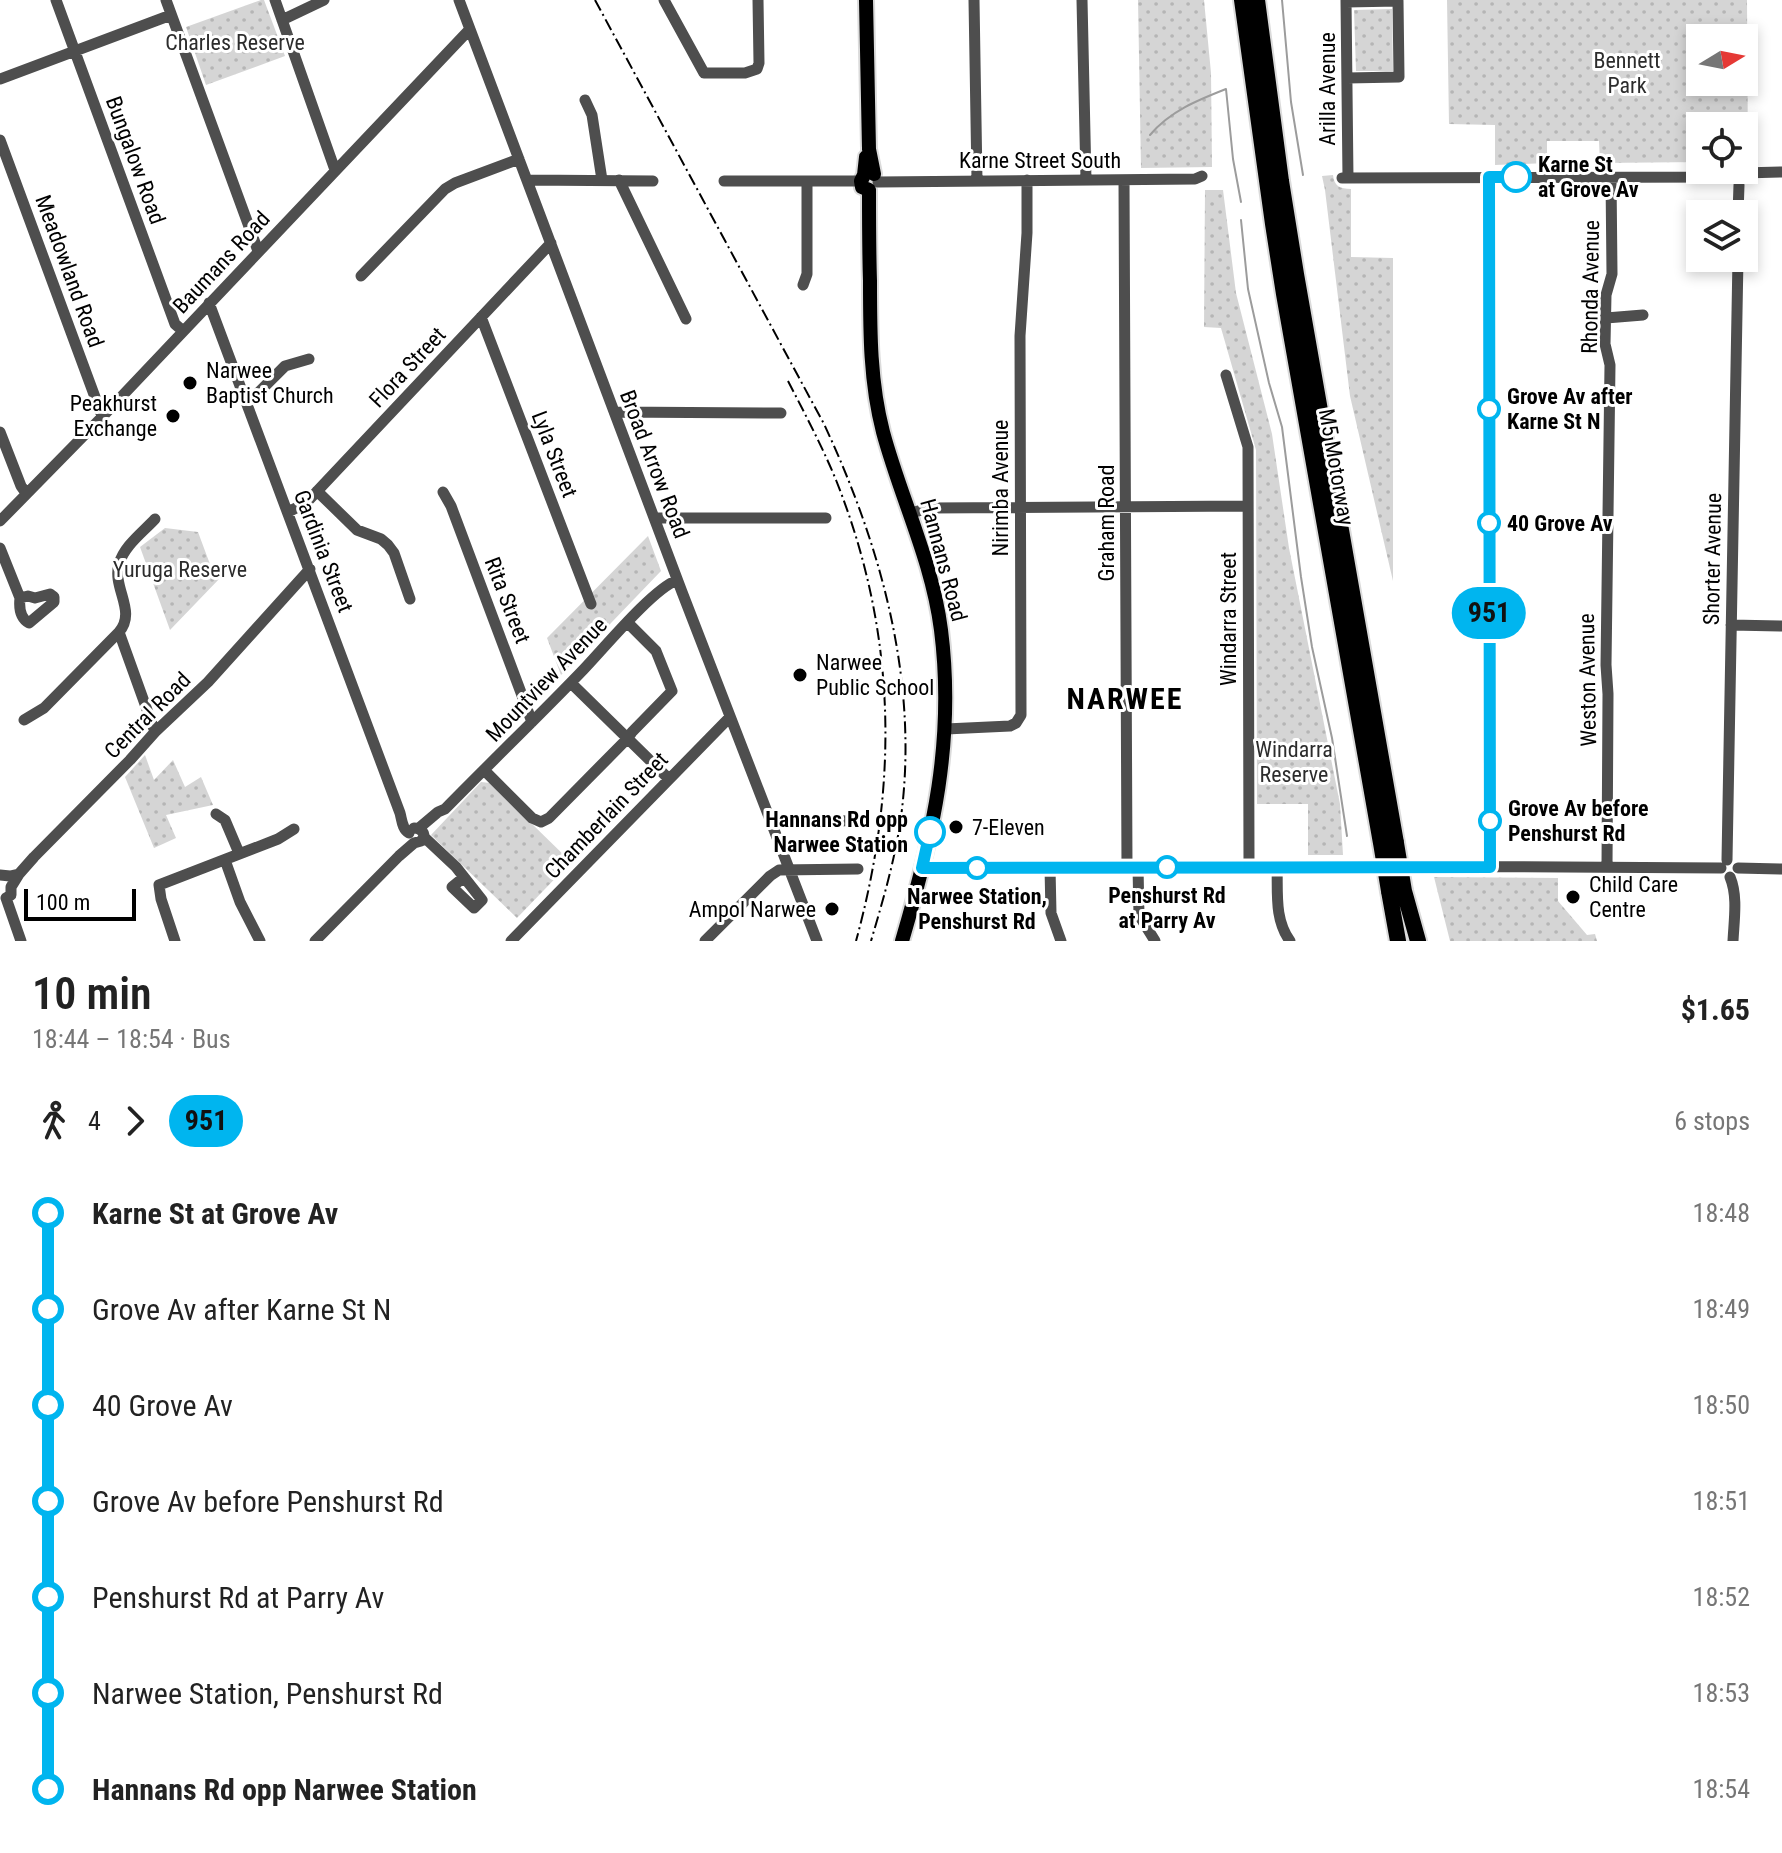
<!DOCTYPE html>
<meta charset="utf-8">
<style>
:root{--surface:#fff;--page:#f2f2f2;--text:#222;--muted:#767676}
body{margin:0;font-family:"Roboto Condensed",sans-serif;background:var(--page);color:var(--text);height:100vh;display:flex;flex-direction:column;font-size:30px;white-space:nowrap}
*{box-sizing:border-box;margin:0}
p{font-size:26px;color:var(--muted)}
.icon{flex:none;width:44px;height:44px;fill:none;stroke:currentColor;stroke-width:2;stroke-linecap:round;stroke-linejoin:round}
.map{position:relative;height:941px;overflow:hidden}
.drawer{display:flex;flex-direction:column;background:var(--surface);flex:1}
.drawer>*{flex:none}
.badge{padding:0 16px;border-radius:26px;font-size:28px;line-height:52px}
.needle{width:52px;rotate:80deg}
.controls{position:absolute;left:1686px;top:24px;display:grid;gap:16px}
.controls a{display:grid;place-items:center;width:72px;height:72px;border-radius:0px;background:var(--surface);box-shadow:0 4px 12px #0003;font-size:40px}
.scale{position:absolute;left:24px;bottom:20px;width:112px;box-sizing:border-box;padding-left:8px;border:4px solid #000;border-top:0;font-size:22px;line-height:28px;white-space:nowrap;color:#000;-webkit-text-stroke:6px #fff;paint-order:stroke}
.map>.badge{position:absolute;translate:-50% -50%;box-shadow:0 0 0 4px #fff}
.legs{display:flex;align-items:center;gap:12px;height:88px;padding:0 32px;font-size:26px}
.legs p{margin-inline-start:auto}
.headline{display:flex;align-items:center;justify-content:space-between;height:136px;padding:0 32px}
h1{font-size:44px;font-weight:600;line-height:60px}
ul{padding:0 32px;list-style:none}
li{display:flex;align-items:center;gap:28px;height:96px;font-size:30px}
li i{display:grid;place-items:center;width:12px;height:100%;margin:0 10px;background:currentColor}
li i::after{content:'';width:20px;height:20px;margin:-10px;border:6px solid;border-radius:50%;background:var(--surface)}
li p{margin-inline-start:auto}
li:first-child i{background:linear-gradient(#0000 50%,currentColor 0)}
li:last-child i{background:linear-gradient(currentColor 50%,#0000 0)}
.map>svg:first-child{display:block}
</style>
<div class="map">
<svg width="1782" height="941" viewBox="0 0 1782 941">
<defs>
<pattern id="park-dots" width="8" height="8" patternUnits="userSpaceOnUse" patternTransform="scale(2)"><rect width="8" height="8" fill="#d5d5d5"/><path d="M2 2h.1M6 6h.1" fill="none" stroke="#b5b5b5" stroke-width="1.8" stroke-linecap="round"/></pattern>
</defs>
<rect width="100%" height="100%" fill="#fff"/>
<path fill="url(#park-dots)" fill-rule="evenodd" d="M261,0h3l21,56 -79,29 -20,-58z
M1138,0h66l7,73 1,94 -71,1z
M1447,0h300l1,164h-4v-38h-44v36l-100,1 -1,-22h-52v22l-52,2v-40l-46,-1zM1700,38h44v44h-44z
M1392,9l1,62h-37l-2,-61z
M1333,175c1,11 7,14 18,14v68l42,1v323l-43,-185 -25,-206 -3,-14z
M1205,190h18l13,103 36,141 17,114 51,256 3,51h-35v-51h-51l-1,-354 -35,-122 -17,-1z
M165,528l33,4 13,35 10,10 -51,53 -30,-83z
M648,536l13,35 -100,104 -14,-37z
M145,755l9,25 19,-20 12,27 16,-10 12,28 -47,10 10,23 -22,10 -29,-71z
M481,782l9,1 81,79 -54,56 -86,-83z
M1434,877l124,1v23l29,34 8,-1 2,7h-147z"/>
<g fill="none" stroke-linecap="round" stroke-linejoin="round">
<path stroke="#9c9c9c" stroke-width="2" d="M1282,0l9,102 12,73
M1150,135c20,-24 48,-35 76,-46l7,70 8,43
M1241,220l7,69 21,94 13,44 19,150 11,70 20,91 15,98"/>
<defs>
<path id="major" d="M866,0l3,149 5,25
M866,157l-2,18 -3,6 1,6 7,3
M869,190c0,30 0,61 1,91 0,51 0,101 13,151 18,67 49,128 58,198 14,110 -8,206 -39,311"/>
<path id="highway" d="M1242,0l31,224 11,70 97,549
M1257,0l24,181 15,93 100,569
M1389,891l9,50
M1404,891l14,50"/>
</defs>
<use href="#major" stroke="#dbdbdb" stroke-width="18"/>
<use href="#highway" stroke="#dbdbdb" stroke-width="20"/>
<path stroke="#4e4e4e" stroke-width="11" d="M56,0l119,324 8,7
M166,0l92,251
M275,0l60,170
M459,0l223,592 135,349
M664,0l40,73h41l12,-4 2,-6 -1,-63
M974,0l3,180
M1082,0l4,180
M1346,0l2,178
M1346,2l52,-1 1,76 -52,1
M282,20l42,-20
M0,79l171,-64
M585,100l7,15 10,65
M0,140l102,276
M1489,177l1,690
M1732,177l5,-6 6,2 39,-1
M1342,178l390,-1
M527,180l126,1
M619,180l67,139
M1124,180l3,687
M724,181h137
M878,182l317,-3 7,-3
M1738,214l1,-29
M361,276l84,-87 10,-6 64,-24
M803,285l4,-11v-93
M209,303l191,510c2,7 2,16 9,20
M481,317l110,287
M1606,318l37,-3
M1226,375l22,72 1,419
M247,404l38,-38 24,-7
M614,412l167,1
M0,432l21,54 5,7
M317,491l40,39 24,9 7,6 6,8 16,46
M443,492l8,14 81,216
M288,512l18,-9 245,-260
M911,513l18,-5 319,-2
M655,518h171
M0,521l104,-106 366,-386
M0,548l20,50 8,-2 7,2 15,-4 4,3v5l-25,21c-9,-5 -10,-16 -9,-25
M1731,625l51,1
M571,683l98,96
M24,720l20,-12 75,-76
M946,729l64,-3 6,-3 5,-8 -1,-379 7,-103v-53
M155,732l-36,-100c18,-21 -7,-44 0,-68 5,-18 23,-31 36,-45
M484,770l48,48 9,4 8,-4 79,-80 4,-6 40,-41 -16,-40 -28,-28
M216,814l9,6 14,33
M772,825l15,-5 69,1
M419,828l19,-16 7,-3c46,-47 94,-93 139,-140 21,-22 68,-79 93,-89
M424,837l32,30 26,33 -8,8 -22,-21 11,-9
M225,860l15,42 20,39
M1727,860l11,-602
M1277,866c1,26 -3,53 13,75
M1412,866l309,2
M1138,867l1,48 16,26
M1607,867l1,-173 -2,-29 4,-300 -5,-21 1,-49 6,-21 -1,-97
M922,868l447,-2
M1050,868l1,45 10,28
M1738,868l44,1
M0,875l10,1 9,-2
M1730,877c8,19 4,43 3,64
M6,898l5,-3v-8l8,-13 15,-17 96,-97 25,-28 53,-50 102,-113
M6,898l15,43
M175,941l-14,-42 -2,-14 119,-46 16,-10
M315,941l84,-85 15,-13 7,-2 3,-4c0,-6 -4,-9 -10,-9
M511,941l219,-224
M705,941l65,-65 9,-6 79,-1"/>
<use href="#major" stroke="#000" stroke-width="14"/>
<use href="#highway" stroke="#000" stroke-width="16"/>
<path stroke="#000" stroke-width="2" stroke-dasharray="12 4 2 4" stroke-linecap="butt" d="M595,0l229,424c57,122 95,257 77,393 -6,43 -18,83 -30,124
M788,381c17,33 34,65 48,99 61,153 63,304 20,461"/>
<defs>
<path id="highway-bridge" d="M1381,843l8,48
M1396,843l8,48"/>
</defs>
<use href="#highway-bridge" stroke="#dbdbdb" stroke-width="20" stroke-linecap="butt"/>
<use href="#highway-bridge" stroke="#000" stroke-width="16"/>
</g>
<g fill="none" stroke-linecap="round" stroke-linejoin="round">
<defs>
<path id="line-1" d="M930,832l-8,36 568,-1 -1,-690h27"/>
</defs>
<use href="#line-1" stroke="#fff" stroke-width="18"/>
<use href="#line-1" stroke="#00b5ef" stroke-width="12"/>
</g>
<g fill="#fff" stroke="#00b5ef" stroke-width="4">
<circle cx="1516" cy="177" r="14"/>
<circle cx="1489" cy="409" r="10"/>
<circle cx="1489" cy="523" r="10"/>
<circle cx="1490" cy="821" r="10"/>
<circle cx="930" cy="832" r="14"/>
<circle cx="1167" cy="867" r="10"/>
<circle cx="977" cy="868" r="10"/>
</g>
<g fill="#000" stroke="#fff" stroke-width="3">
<circle cx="190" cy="383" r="8"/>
<circle cx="173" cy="416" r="8"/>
<circle cx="800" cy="675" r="8"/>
<circle cx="956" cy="827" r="8"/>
<circle cx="1573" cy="897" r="8"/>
<circle cx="832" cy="909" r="8"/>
</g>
<g text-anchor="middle" stroke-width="6" stroke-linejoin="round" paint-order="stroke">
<g font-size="22" fill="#2c2c2c" stroke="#fff">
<text x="235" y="50">Charles Reserve</text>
<text x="1627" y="68">Bennett<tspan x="1627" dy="25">Park</tspan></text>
<text x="180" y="577">Yuruga Reserve</text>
<text x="1294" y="757">Windarra<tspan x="1294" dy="25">Reserve</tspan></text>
</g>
<g font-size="22" fill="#000" stroke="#fff">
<text transform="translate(1327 89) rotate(-90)" y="8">Arilla Avenue</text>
<text transform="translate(136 160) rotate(70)" y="8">Bungalow Road</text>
<text x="1040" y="168">Karne Street South</text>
<text transform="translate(221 262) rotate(-47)" y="8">Baumans Road</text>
<text transform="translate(70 271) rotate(70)" y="8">Meadowland Road</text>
<text transform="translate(1590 287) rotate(-89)" y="8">Rhonda Avenue</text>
<text transform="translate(407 367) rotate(-47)" y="8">Flora Street</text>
<text transform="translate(555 454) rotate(69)" y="8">Lyla Street</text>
<text transform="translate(655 464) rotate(69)" y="8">Broad Arrow Road</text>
<text transform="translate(1337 467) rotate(80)" y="8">M5 Motorway</text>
<text transform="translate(1000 488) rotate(-90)" y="8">Nirimba Avenue</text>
<text transform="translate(1106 523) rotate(-90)" y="8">Graham Road</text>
<text transform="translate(324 551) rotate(69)" y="8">Gardinia Street</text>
<text transform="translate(1712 559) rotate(-89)" y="8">Shorter Avenue</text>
<text transform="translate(944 560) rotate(75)" y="8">Hannans Road</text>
<text transform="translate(508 600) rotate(69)" y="8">Rita Street</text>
<text transform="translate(1228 619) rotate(-90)" y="8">Windarra Street</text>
<text transform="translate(546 679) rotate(-46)" y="8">Mountview Avenue</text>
<text transform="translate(1587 680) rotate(-91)" y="8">Weston Avenue</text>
<text transform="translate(147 715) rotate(-45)" y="8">Central Road</text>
<text transform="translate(606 815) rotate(-46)" y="8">Chamberlain Street</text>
</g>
<g font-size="22" font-weight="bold" fill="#000" stroke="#fff" text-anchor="start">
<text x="1538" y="172">Karne St<tspan x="1538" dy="25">at Grove Av</tspan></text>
<text x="1507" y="404">Grove Av after<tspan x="1507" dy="25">Karne St N</tspan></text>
<text x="1507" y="531">40 Grove Av</text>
<text x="1508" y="816">Grove Av before<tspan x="1508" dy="25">Penshurst Rd</tspan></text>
<text x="908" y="827" text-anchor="end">Hannans Rd opp<tspan x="908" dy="25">Narwee Station</tspan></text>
<text x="1167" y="903" text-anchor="middle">Penshurst Rd<tspan x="1167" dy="25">at Parry Av</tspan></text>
<text x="977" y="904" text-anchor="middle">Narwee Station,<tspan x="977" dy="25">Penshurst Rd</tspan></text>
</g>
<g font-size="22" fill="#000" stroke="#fff" text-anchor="start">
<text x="206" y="378">Narwee<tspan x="206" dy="25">Baptist Church</tspan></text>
<text x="157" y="411" text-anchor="end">Peakhurst<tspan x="157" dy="25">Exchange</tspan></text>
<text x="816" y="670">Narwee<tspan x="816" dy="25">Public School</tspan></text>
<text x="972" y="835">7-Eleven</text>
<text x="1589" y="892">Child Care<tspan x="1589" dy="25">Centre</tspan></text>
<text x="816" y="917" text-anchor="end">Ampol Narwee</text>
</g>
<g font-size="30" font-weight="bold" letter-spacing="2" fill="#000" stroke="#fff">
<text x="1125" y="709">NARWEE</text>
</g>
</g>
</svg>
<div class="controls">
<a><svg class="needle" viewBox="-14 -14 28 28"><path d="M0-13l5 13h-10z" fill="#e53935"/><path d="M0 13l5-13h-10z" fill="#767676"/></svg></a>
<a><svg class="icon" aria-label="locate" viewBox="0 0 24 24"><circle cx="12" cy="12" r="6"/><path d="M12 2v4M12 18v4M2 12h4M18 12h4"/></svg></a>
<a><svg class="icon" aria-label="layers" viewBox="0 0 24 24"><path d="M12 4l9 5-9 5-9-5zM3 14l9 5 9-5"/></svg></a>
</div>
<div class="scale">100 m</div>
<b class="badge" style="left:1489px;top:613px;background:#00b5ef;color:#111">951</b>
</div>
<section class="drawer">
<div class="headline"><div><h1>10 min</h1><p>18:44 – 18:54 · Bus</p></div><b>$1.65</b></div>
<div class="legs"><svg class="icon" aria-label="walk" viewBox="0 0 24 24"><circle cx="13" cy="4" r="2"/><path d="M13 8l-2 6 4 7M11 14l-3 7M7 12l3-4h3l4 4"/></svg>4<svg class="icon" aria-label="forward" viewBox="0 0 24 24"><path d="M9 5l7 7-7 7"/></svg><b class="badge" style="background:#00b5ef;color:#111">951</b><p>6 stops</p></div>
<ul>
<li><i style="color:#00b5ef"></i><b>Karne St at Grove Av</b><p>18:48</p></li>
<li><i style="color:#00b5ef"></i><span>Grove Av after Karne St N</span><p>18:49</p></li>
<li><i style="color:#00b5ef"></i><span>40 Grove Av</span><p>18:50</p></li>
<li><i style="color:#00b5ef"></i><span>Grove Av before Penshurst Rd</span><p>18:51</p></li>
<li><i style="color:#00b5ef"></i><span>Penshurst Rd at Parry Av</span><p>18:52</p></li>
<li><i style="color:#00b5ef"></i><span>Narwee Station, Penshurst Rd</span><p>18:53</p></li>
<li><i style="color:#00b5ef"></i><b>Hannans Rd opp Narwee Station</b><p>18:54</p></li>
</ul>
</section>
